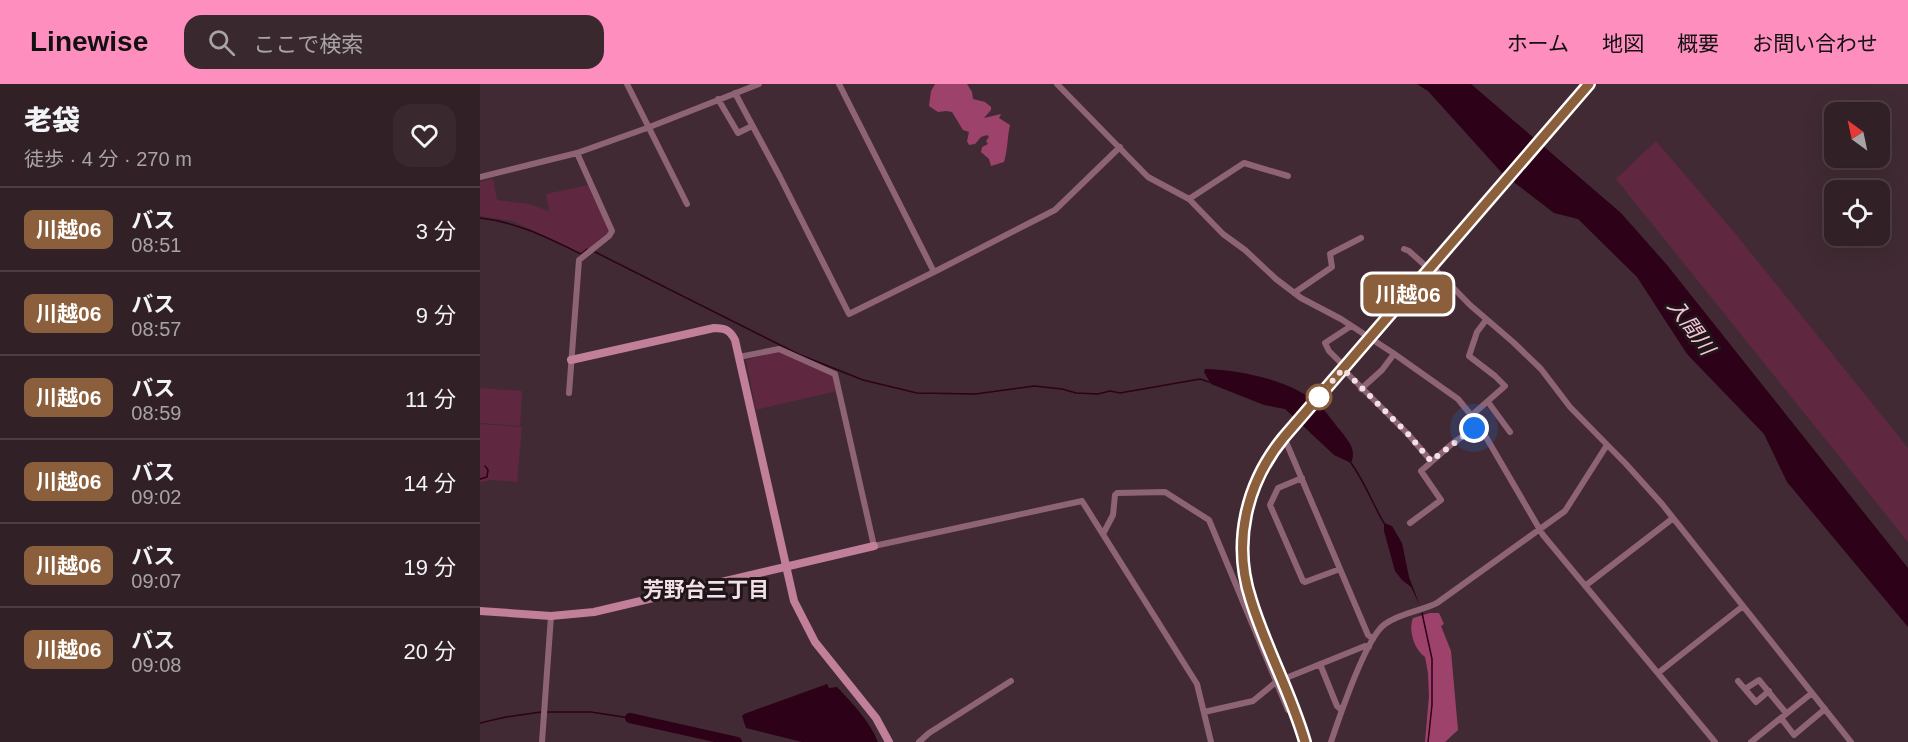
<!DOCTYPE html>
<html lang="ja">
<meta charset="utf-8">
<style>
:root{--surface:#312026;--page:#39282e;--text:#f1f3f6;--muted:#a8a3a7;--line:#4c3e43;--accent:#fe8ebd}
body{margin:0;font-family:Helvetica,"Noto Sans JP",sans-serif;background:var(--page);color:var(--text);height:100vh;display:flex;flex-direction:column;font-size:22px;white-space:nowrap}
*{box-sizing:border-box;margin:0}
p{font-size:20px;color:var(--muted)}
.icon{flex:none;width:33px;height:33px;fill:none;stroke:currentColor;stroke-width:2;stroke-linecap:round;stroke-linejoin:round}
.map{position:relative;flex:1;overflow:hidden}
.panel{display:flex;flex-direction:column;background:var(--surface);width:480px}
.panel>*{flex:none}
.badge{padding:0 12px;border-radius:9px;font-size:21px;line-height:39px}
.needle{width:39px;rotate:327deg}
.tools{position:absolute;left:1344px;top:18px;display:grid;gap:12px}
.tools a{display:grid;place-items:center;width:66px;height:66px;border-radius:12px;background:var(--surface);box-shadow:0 6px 24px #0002,0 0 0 2px var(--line);font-size:30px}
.you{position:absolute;width:30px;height:30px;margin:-15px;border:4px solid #fff;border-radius:50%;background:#1a73e8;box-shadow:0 0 0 9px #1a73e833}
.map>.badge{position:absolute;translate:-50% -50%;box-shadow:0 0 0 3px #fff}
.round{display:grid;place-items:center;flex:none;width:63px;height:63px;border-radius:18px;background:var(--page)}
.summary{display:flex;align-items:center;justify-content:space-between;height:102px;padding:0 24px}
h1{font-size:28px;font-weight:800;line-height:45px}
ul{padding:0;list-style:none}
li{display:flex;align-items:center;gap:18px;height:84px;padding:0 24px;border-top:2px solid var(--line)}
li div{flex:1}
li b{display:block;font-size:22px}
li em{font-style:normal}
li .badge{min-width:66px;font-weight:700;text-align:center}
header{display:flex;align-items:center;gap:36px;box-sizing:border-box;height:84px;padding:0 30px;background:var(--accent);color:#111}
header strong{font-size:28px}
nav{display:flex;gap:33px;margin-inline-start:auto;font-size:21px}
.search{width:420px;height:54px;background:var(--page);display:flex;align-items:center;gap:15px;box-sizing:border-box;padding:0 21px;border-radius:18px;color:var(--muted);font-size:22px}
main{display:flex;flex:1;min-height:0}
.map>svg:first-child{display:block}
</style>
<header>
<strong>Linewise</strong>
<div class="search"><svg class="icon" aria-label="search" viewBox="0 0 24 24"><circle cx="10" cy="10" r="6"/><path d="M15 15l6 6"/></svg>ここで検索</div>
<nav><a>ホーム</a><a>地図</a><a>概要</a><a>お問い合わせ</a></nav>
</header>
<main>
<section class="panel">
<div class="summary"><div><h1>老袋</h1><p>徒歩 · 4 分 · 270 m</p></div><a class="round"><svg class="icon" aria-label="heart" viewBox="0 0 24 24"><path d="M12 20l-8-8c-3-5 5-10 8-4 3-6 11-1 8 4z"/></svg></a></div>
<ul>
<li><span class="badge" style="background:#8b5e3c;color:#fff">川越06</span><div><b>バス</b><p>08:51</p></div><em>3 分</em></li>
<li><span class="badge" style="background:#8b5e3c;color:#fff">川越06</span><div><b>バス</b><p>08:57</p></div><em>9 分</em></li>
<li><span class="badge" style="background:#8b5e3c;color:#fff">川越06</span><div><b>バス</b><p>08:59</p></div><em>11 分</em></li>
<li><span class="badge" style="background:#8b5e3c;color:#fff">川越06</span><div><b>バス</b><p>09:02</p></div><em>14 分</em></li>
<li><span class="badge" style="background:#8b5e3c;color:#fff">川越06</span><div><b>バス</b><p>09:07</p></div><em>19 分</em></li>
<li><span class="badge" style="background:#8b5e3c;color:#fff">川越06</span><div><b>バス</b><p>09:08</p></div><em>20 分</em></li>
</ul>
</section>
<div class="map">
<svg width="1428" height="658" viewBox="0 0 1428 658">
<rect width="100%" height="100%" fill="#412a33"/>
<path fill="#602741" d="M1176,57l78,91 174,216v94l-292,-363z
M13,94l4,22 32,4 20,7 -3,-17 42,-9 19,40 1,8 -25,21 -71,-33 -32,-5v-34z
M299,267l54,25 4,15 -81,19 -10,-50z
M0,304l42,3 -2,35 -40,-3z
M0,340l42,3 -5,55 -24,-2 -13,2z"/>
<path fill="#9d436b" d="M455,0h32l5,8 1,7 12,3 6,5v3l-7,8 17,-4 -2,4 11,7c-3,13 -2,24 -6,37l-13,4 -2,-7 -8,-7 1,-5 6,-3 -2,-3 3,-4 -2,-2 -6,2 -6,7 -6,1 -2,-4 2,-9 -6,-2 -11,-18 -6,-1 -8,1 -9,-6 2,-15z
M950,529h9l5,11 -3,2 10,25 7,79 -13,12h-20l4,-46 -1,-23 -3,-16c-11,-8 -17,-27 -12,-39z"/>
<path fill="#2d0117" d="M937,0h54l150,129 46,52 241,303v59l-121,-145 -23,-48 -77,-80 -50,-77 -59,-58 -24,-6 -52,-40 -74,-82z
M725,285c35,1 87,11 114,36 8,7 14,17 21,25 8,11 17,19 11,33l-17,-8 -49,-46 -21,-4 -53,-21 -7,-12z
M904,439l8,3 10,17 7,34 11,29 -9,-19 -9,-7 -7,-9 -11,-40z
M347,600l2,4 8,-1c16,17 32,33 41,55h-76l-56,-14 -4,-12 2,-2z"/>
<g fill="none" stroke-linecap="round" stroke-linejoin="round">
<path stroke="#2d0117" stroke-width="1.5" d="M0,134c37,4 68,20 101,36l6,-5
M115,168l203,102 65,26 54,13 58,1 59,-8 28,3 14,4 22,1 12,-3 10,2 80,-14 9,3
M871,379c14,19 21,40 33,60
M0,395l7,-2 1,-7 -3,-4
M942,529l10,46v46l-4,37
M66,628h45l39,6
M0,639l26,-6 35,-5"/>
<path stroke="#2d0117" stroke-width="10" d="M150,634l107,24"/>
<path stroke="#8e6474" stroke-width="6" d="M147,0l60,120
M359,0l95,188 121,-62 65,-63
M577,0l91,93 41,22 34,35 22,16 31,29 25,19 40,21 52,34 65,46 21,26 64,110 172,207
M255,9l45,84 69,137 85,-42
M238,15l20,34 14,-7
M0,93l97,-24 70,-25 112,-44
M709,115l55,-36 44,13
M924,165l5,2 20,18
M952,182l38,39 43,37 28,27 29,38 56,57 36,40 189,238
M814,209l38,-26 -2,-13 31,-16
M259,273l40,-8 56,25 39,172 208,-45 115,183 14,58
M865,283l-16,-16 -4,-8 26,-17
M863,285l65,65 23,27
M881,305l21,-19 12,-16
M89,309l10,-133 30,-24 3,-5 -35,-78
M1008,318l22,30
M992,331l33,-29 -10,-10 -26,-20 8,-24 9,-12
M804,353l84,198 5,4
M822,394l-24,10 -8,17 33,76 2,1 35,-13
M930,439l31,-23 -20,-29 32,-28 26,-18
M623,450l10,-19 2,-20 2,-2 48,-1 44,28 79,190 8,1
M1105,502l87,-67
M840,580l17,42 4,4
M1178,589l85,-67
M1258,597l18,21 13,-11
M1265,605l14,-9 27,33
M724,628l49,-11 23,-19 89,-36 4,1
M1301,634l13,17 31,-26
M62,658l9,-126
M439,658l10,-9 82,-52
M851,658c8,-24 35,-105 54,-118 15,-11 36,-13 52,-21l128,-92 42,-66
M1271,658l61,-49"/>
<path stroke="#c17f99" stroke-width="8" d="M91,276l143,-32c11,0 16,2 21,12l59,261 21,41 61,76 13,24
M0,527l71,5 43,-4 280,-66"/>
<path stroke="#e994b6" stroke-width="9" d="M825,658c-31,-110 -111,-196 -21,-305l306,-353"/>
</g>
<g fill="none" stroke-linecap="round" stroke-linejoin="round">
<defs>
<path id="line" d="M825,658c-14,-49 -39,-93 -54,-142 -19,-57 -5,-117 33,-163l305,-353"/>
</defs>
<use href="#line" stroke="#fff" stroke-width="14"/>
<use href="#line" stroke="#8b5e3c" stroke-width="9"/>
<path stroke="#f1e1e7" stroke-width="6" stroke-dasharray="0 10.8" d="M839,313l-4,4 28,-32 65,65 23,27 43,-33"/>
</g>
<circle fill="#fff" stroke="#8b5e3c" stroke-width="3" cx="839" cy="313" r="12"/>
<g text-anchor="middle" stroke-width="6" stroke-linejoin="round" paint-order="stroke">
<g font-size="21" font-style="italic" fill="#f8c5d8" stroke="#20161a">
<text transform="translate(1211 243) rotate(54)" y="7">入間川</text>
</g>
<g font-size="21" font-weight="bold" fill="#f1e1e7" stroke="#20161a">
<text x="226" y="513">芳野台三丁目</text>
</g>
</g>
</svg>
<div class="tools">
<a><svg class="needle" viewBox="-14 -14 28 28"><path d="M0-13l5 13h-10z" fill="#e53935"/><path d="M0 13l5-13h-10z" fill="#a8a3a7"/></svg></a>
<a><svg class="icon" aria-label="locate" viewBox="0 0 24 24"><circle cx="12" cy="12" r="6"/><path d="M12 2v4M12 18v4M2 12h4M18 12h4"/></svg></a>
</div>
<div class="you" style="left:994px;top:344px"></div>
<b class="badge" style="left:928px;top:210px;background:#8b5e3c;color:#fff">川越06</b>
</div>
</main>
